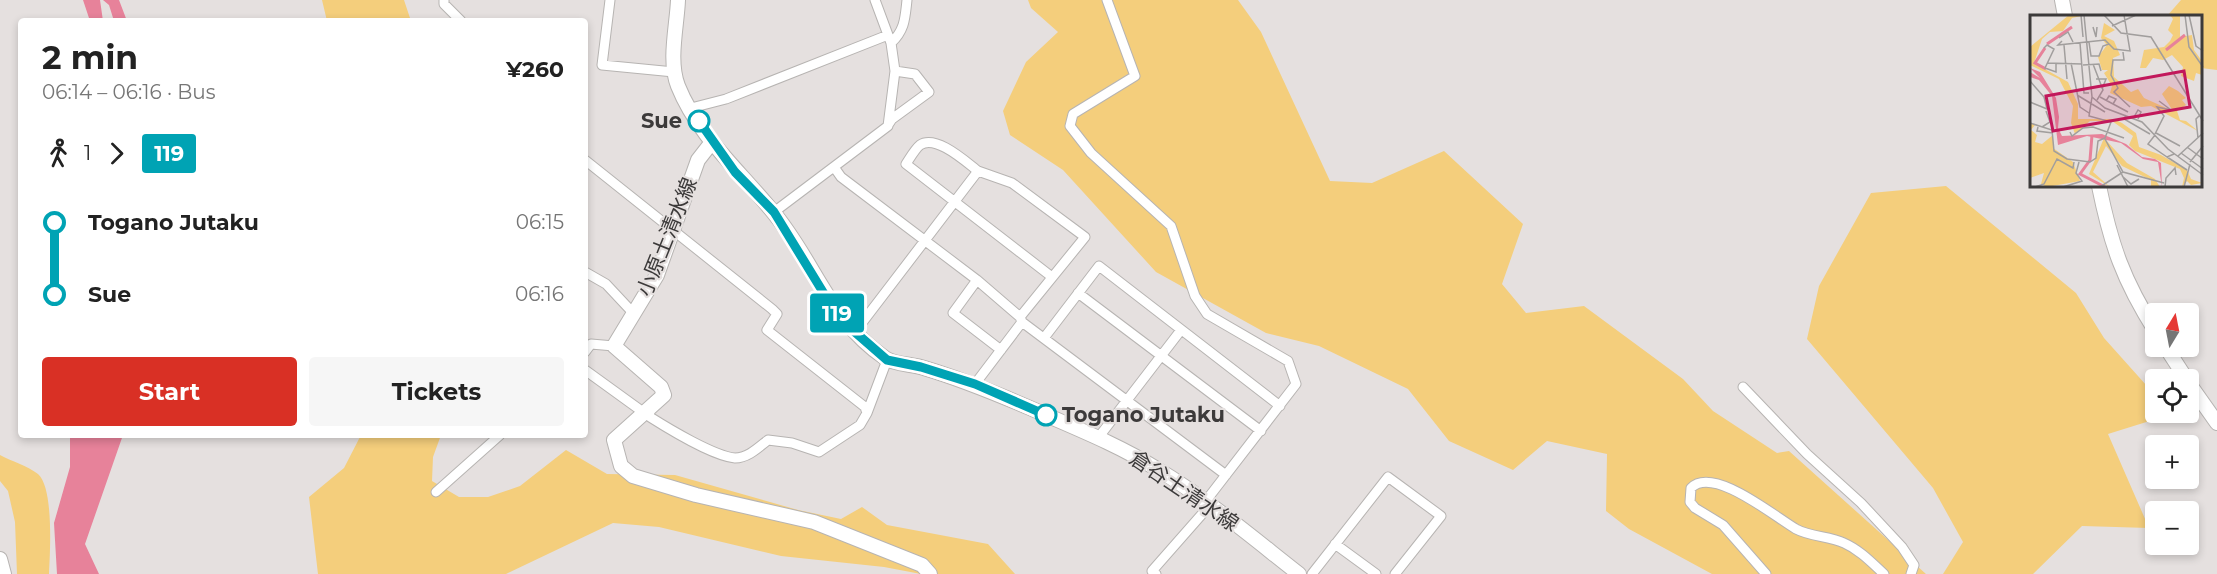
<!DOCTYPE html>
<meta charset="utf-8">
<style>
:root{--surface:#fff;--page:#f6f6f6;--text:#222;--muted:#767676;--accent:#d93025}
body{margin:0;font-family:Montserrat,"Noto Sans JP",sans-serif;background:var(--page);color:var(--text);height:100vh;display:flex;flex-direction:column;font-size:22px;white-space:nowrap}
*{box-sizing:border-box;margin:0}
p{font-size:20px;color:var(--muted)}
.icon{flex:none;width:33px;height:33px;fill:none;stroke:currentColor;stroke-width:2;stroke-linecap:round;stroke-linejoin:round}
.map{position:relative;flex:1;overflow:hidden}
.side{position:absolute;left:18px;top:18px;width:570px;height:420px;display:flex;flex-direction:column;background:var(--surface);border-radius:6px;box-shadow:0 3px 9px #0003}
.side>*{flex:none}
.badge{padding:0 12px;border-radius:4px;font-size:21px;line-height:39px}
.needle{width:39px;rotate:10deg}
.fabs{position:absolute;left:2145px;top:303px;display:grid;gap:12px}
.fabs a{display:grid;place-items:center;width:54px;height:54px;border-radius:6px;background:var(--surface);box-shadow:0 3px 9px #0003;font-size:30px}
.map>.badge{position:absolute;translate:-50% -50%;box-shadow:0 0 0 3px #fff}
.legs{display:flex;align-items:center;gap:9px;height:66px;padding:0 24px;font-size:20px}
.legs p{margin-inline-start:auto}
.headline{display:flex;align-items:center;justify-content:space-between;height:102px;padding:0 24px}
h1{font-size:33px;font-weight:700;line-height:45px}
.cta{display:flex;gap:12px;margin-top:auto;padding:12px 24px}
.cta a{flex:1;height:69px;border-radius:6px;background:var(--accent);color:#fff;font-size:24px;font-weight:700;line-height:69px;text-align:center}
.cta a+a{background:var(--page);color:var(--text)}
ul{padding:0 24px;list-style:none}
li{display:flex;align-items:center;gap:21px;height:72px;font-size:22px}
li i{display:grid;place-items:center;width:9px;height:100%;margin:0 8px;background:currentColor}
li i::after{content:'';width:15px;height:15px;margin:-8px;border:4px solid;border-radius:50%;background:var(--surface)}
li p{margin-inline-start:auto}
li:first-child i{background:linear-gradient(#0000 50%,currentColor 0)}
li:last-child i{background:linear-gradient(currentColor 50%,#0000 0)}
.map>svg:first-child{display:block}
</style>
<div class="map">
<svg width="2217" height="574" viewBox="0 0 2217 574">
<rect width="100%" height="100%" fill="#e5e0df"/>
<path fill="#f4ce7c" d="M322,0h82l7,21h-84z
M1028,0h210l23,32 69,149 42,2 72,-32 79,73 -21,60 24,29 58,-7 99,73 30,32 64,42 12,-2 137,123h-214l-83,-45 -23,-18 1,-57 -60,-13 -34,29 -64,-29 -41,-52 -89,-43 -53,-13 -110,-61 -93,-102 -53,-35 -7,-24 23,-49 32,-30 -27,-24z
M2181,0h36v70l-16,-2 -1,-52h-33z
M1946,186l130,107 28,45 51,57 1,17 16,2 -64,20 41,94 -67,-2 -49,48h-90l20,-32 -30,-54 -126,-149 12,-53 52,-93z
M361,435h80l-8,22 -1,24 27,16h29l32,-11 46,-36 41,24 68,1 123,35 43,9 21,-12 25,18 101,19 27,30h-94l-37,-7 -103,-11 -122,-29 -46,-4 -107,51h-188l-9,-77 35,-29z
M0,455c11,6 28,11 38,19 16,14 12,79 11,100h-32l-2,-52 -7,-31 -8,-10z"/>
<path fill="#e7829a" d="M83,0h17l3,21h-13z
M103,0h16l8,21h-13l-5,-16z
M70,435h53l-38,109 14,30h-42l-3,-51 16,-56z"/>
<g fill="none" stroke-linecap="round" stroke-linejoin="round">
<defs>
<path id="street" d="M444,0v4l17,17
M610,0l-8,65 72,7
M1107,0l28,76 -62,38 -3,12 21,27 80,73 24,70 12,18 81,47 8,23 -91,118
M891,43c14,-13 14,-25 16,-43
M691,108l35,-9 162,-64
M888,125l4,-6 37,-27 -14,-18 -20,-3
M585,160l187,149 5,5 -10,16 98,77 2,6
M834,167l7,10 136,103 43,37 2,5 204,153
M978,171c-12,-9 -42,-37 -58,-26 -5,4 -10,13 -14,19l146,113
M774,212l114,-86 7,-55 -4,-28 -16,-43
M585,272l21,12 29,31
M977,280l-24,33 48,37
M1078,293l183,138
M855,332l123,-161 34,12 73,54 -65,80
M1044,338l55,-72 181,140
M585,352l6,-8 23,2
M585,370l58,42
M975,384l47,-62
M1743,387l64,67 54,49 41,44 12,18 -3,9
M649,408l1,9c19,12 64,39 85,41 13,0 24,-11 33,-18l24,3 27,9 41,-27 7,-12 20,-53
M1098,438l83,-108
M436,492l64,-57
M1335,544l41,30
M1156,574l-4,-3 58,-66
M1312,574l76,-97 53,39 -46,58
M1766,574l-43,-49 -28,-17 -5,-6 1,-14c22,-23 84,29 105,41 15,8 33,7 48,14 16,7 28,20 40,31"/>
<path id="secondary" d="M678,0c-1,26 -10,61 0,86 20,50 62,85 95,126 42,50 55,107 112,146 10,7 28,6 39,10 37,11 71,25 106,40 43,19 87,36 127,61 50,30 96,69 142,105
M2062,0l3,16
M712,142l-14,18 -41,115 -43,71 47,41 3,8 -50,45 7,26 12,10 63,19 118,27 108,43 8,9
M2099,186c12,59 24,94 57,146
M2165,346l22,34
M2188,382l29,41
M0,559l4,15"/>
</defs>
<use href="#street" stroke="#b7b4b2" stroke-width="11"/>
<use href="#secondary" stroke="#b7b4b2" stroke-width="16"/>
<use href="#street" stroke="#fff" stroke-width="9"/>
<use href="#secondary" stroke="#fff" stroke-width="14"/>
</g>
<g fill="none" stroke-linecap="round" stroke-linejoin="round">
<defs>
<path id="line-1" d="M699,121l36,51 39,40 60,98 14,16 39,34 34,7 54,17 71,31"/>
</defs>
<use href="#line-1" stroke="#fff" stroke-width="14"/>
<use href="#line-1" stroke="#00a3b4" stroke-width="9"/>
</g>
<g fill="#fff" stroke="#00a3b4" stroke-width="3">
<circle cx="699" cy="121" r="10"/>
<circle cx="1046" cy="415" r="10"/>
</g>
<g text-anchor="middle" stroke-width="4.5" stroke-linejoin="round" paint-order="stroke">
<g font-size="21" font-weight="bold" fill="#3c3a3a" stroke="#e5e0df" text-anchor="end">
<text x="682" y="128">Sue</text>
<text x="1062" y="422" text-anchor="start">Togano Jutaku</text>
</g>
<g font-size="21" fill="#3c3a3a" stroke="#e5e0df">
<text transform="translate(667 237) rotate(-68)" y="7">小原土清水線</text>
<text transform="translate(1184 491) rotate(34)" y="7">倉谷土清水線</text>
</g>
</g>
<g transform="translate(2030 15)">
<rect width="172" height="172" fill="#e5e0df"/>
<path d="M39,0h17l-14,3 -9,13 -13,1 -8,7 -8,24 34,19 10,22v15h36l8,4 14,10 3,14 22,8 26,15 4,9 11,4 -11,2 -4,-4 -5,6 2,-9 -4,-9 -45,-18 -6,-6 4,-9 -21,-15h-22l-15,13 -4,-11 2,-17 -14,-27 -29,-14v-18zM140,0h10v22l12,-2 2,15 8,11v14l-6,-2 -2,8 -13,-5 2,-9 -11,-12 -9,5 -10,-2 -7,10h-6l4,-18 20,-3 6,-6 3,-6 -5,-5 5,-11zM74,8l11,7 -11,6 10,5 6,14 -7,3 1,19 17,15 7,-3 6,9 29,13 -11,-17 7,-8 9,5 8,7 -4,2 4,5 -9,6 3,9 6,1 12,10 -47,-25 -10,1 -31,-14 2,-7 -8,-13 4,-3h-6l-4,-13 9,-12 -6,-7zM0,108l5,2 -4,5 6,5 -2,7 7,2 11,-9v13l20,14 7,19 -33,6 -6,-3 3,-11 -14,5zM74,123l23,25 28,16 5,8h-9v-7l-29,-14 -16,-20 -13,26 17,15 -21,-13z" fill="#f4ce7c"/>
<path d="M0,53l10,4 16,26 3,19 -1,11 4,8 40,-2 24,10 16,13 13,2 6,4 1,24 -4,-25 -15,-3 -22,-16 -34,-7 -29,9 -6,-49 -13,-16 -9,-3v-5l10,6z" fill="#e7829a"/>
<path fill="none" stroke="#e7829a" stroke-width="3" d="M17,29l25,-17M15,33l-10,15 11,6M136,35l19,-15M62,120l-2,25 -10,14 25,13"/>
<path fill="none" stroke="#a19e9d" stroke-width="1.5" d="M51,0l2,22M74,0l17,18 30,4 52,84M155,0l4,32 14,20M159,0l7,31 7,5M82,11l24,-11M63,12l3,10 1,-10M29,23l9,-6 5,10M32,26l-4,4 47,-5 9,9 16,2 -6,-36M59,27l2,14h8l4,-10 6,-2M50,28l4,50h5M34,30l3,34M14,33l3,-3 7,4 -9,19 11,4v-8M93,37l1,8h-11l-2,15 7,13 -4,4 16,15M17,48l35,1M41,48l9,44 9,6M63,49l10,26 -6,10M53,50l16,-1 2,7M66,64h10l-4,10M0,66l14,16 3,12 -17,-7M47,80l28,17M62,82l13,11 37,14 26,27 35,26M70,82l28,15M76,86l3,-5 7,3 -3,5M96,100l-2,4 26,15M104,102l4,-7 3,2 -3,7M0,108l22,7 2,21 13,8 23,3 6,-4 2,-17 7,-3 6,-16 -22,-6 3,-19 -8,-82M8,112l-1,4 16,2M12,112l8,-5 -4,-11M40,117l2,4 11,-8 10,-1 31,11M126,118l24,13M125,119l9,-18 -7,-9 14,3 -12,-9M125,120l-7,9 19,13 7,-3M168,123l-2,-19 4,-4M75,124l18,33 41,11M157,132l16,12M151,138l22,16M148,141l25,-23M137,142l20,13M160,147l13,-16M87,150l11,22M92,161l9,8 8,-5M5,172l9,-3 13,-25 16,9 1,-6M33,172l19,-6 -6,-8 3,-11M70,172l23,-15M135,172l1,-9 9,-10 1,7M154,172l6,-23"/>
<path fill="#c2185b" fill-opacity="0.15" stroke="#c2185b" stroke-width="3" d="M154,56l6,36 -137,24 -7,-35z"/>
<rect width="172" height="172" fill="none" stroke="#3c3a3a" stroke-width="3"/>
</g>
</svg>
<div class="fabs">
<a><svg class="needle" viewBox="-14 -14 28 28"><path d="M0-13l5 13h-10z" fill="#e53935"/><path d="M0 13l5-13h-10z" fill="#767676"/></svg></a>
<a><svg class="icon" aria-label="locate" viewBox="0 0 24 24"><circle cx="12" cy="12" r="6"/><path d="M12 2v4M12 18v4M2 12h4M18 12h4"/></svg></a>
<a>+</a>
<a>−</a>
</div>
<b class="badge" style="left:837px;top:313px;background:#00a3b4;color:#fff">119</b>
<section class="side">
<div class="headline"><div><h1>2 min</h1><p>06:14 – 06:16 · Bus</p></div><b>¥260</b></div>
<div class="legs"><svg class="icon" aria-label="walk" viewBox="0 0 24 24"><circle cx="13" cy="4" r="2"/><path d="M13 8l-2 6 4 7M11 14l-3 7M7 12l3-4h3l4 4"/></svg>1<svg class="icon" aria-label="forward" viewBox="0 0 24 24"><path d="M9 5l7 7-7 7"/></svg><b class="badge" style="background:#00a3b4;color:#fff">119</b></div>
<ul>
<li><i style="color:#00a3b4"></i><b>Togano Jutaku</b><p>06:15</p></li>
<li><i style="color:#00a3b4"></i><b>Sue</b><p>06:16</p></li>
</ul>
<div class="cta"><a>Start</a><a>Tickets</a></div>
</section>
</div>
